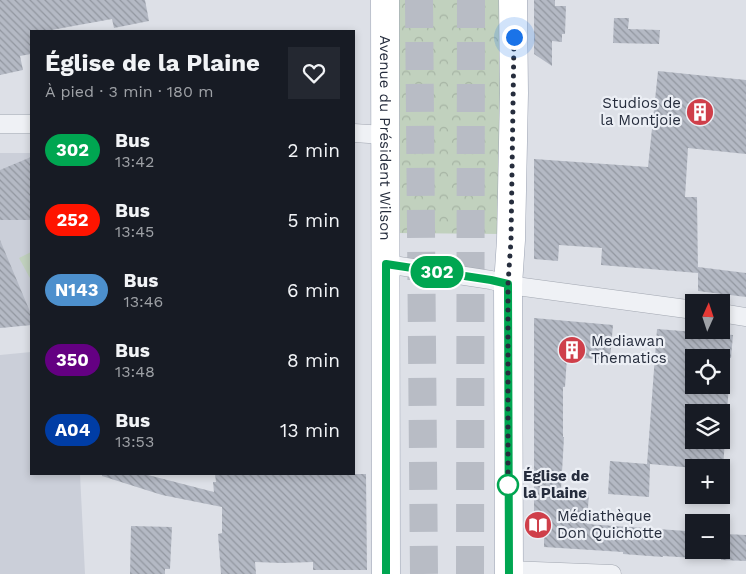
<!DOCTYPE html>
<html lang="fr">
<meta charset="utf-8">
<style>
:root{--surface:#171b24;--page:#242831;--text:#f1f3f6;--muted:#9ea1a6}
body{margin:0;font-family:"Work Sans",sans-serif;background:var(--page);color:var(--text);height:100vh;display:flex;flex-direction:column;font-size:19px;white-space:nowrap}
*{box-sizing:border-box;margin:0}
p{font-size:16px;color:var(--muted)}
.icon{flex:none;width:28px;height:28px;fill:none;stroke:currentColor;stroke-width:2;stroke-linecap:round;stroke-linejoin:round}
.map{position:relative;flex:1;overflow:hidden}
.details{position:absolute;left:30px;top:30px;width:325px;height:445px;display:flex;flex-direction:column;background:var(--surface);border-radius:0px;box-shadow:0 2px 8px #0003}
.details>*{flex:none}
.badge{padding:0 10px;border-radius:16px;font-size:18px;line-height:32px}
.needle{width:32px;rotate:3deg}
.fabs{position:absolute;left:685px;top:294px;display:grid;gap:10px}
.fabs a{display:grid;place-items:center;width:45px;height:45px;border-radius:0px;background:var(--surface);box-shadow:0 2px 8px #0003;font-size:25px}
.you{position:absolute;width:25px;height:25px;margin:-12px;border:4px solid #fff;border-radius:50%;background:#1a73e8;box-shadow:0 0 0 8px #1a73e833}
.map>.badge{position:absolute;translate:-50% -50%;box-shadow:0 0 0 2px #fff}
.round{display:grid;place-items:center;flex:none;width:52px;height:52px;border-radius:0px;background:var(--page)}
.head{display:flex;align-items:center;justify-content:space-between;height:85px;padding:0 15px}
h1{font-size:24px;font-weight:700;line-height:38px}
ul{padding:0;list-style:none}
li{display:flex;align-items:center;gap:15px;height:70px;padding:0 15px}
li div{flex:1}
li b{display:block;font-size:19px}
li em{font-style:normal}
li .badge{min-width:55px;font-weight:700;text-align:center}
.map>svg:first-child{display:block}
</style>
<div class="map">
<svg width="746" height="574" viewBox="0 0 746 574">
<defs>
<pattern id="park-crowns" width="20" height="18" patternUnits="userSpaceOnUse" patternTransform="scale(1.25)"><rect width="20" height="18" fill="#c1d1be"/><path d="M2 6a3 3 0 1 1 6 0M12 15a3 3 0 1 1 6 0" fill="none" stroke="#a6b4a4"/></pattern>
<pattern id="building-back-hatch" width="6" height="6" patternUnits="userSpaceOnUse" patternTransform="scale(1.25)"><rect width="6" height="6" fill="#b4b9c4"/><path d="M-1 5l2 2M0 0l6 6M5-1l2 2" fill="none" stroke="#9297a0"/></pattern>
</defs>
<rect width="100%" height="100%" fill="#dde0e7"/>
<path fill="#cbcfd9" d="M0,153h31v172l-31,3z
M31,352v122h49l5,100h-85v-219z"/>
<path fill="url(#park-crowns)" d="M395,0h107l1,234 -109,-1z"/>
<path fill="#c1d1be" d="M31,252v28l-12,-22z"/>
<path fill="url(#building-back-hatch)" d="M0,0h145l4,21 -35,7 -2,-9 -66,12h-15v23l-11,2 3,14 -23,5z
M534,0h21v6h11l-1,28h-3v8l-10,-1v25l-18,-12z
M614,18h15l-1,11 32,1 -1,14 -46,-1z
M658,71l88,9v74l-58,-6 -3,49h12l1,76 -97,-8 1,-17 -43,-3 -1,16 -24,-2v-100l114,8z
M31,157v63h-31v-50z
M0,240l31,74v11l-31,3z
M698,267l48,6v24l-48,-6z
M534,318l79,7 -3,35 -43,-3 -2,30h-2v50h1l-3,53 28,2 -2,32 99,7v5l8,1v21l-31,-2v1l-40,-3v-2l-79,-5v-10l-10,-1z
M657,329l76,6 -2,23h-37v27h35l-2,27h-33v28h31l-2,28h-29l-44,-4 -1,33 -41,-3 2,-33 37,3z
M102,474h42l70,18 -1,-10h3l-1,-8h151l1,96h-54v-8l-31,1 -27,-1 1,12h-35l-3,-40 4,-1v-26l-60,-12 -60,-19z
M131,526l41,1 -2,42h-5v5h-35z
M726,534l20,1v26l-25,-1v-21h5z"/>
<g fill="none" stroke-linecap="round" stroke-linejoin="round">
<path stroke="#b8bcc5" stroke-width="28" stroke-dasharray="28 14" stroke-linecap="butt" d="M419,0l5,574
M470,574l1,-574"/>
<defs>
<path id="street" d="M0,124h31
M354,133l30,2
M386,264l105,16 17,5 186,25
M721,313l25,4
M509,570l103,4"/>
<g id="primary">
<path id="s1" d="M385,0c0,191 1,383 1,574"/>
<path d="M509,574l-1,-289 3,-45 3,-147 -1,-93"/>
</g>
</defs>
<use href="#street" stroke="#a2a7b1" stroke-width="19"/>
<use href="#primary" stroke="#9ca3b3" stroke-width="29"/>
<use href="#street" stroke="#eff1f5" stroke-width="18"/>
<use href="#primary" stroke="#fff" stroke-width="28"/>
</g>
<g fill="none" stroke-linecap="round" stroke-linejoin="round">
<defs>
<path id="line" d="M386,574v-310l105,16 17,4 1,290"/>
</defs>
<use href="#line" stroke="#fff" stroke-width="11"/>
<use href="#line" stroke="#00a651" stroke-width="8"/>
<path stroke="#262d3d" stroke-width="5" stroke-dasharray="0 9" d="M508,485v7v-208l3,-44 3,-203"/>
</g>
<defs>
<symbol id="building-disc" viewBox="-11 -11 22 22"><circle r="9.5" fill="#cf3f4a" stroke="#eceff5"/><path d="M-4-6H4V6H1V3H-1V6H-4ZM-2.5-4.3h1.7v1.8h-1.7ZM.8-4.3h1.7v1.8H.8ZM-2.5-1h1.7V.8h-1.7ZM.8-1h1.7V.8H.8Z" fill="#fff"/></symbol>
<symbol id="library-disc" viewBox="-11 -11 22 22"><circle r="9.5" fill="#cf3f4a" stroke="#eceff5"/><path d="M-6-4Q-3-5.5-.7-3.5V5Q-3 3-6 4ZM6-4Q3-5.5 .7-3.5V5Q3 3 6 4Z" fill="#fff"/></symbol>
</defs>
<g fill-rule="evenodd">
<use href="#building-disc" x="684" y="96" width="32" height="32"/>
<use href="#building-disc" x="556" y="334" width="32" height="32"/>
<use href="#library-disc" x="522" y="509" width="32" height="32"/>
</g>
<circle fill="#fff" stroke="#00a651" stroke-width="2.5" cx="508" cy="485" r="10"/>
<g text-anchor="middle" stroke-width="4.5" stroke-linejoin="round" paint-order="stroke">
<g font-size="15" fill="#262d3d" stroke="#eceff5" text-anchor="start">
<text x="681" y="108" text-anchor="end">Studios de<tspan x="681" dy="17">la Montjoie</tspan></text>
<text x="591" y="346">Mediawan<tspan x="591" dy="17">Thematics</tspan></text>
<text x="557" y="521">Médiathèque<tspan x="557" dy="17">Don Quichotte</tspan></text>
</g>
<g font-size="15" fill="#262d3d" stroke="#eceff5">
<text dy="5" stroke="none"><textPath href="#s1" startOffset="138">Avenue du Président Wilson</textPath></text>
</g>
<g font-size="15" font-weight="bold" fill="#262d3d" stroke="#eceff5" text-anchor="start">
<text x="523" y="481">Église de<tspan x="523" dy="17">la Plaine</tspan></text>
</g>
</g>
</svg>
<div class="fabs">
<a><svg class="needle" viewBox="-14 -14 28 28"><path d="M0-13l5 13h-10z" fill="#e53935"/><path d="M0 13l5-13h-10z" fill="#9ea1a6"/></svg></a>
<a><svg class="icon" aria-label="locate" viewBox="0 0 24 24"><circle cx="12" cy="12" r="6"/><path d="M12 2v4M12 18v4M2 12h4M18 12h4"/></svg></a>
<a><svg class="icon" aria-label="layers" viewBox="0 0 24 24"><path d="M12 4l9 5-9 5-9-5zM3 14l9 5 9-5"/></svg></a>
<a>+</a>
<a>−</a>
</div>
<div class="you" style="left:514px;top:37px"></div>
<b class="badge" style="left:437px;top:272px;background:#00a651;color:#fff">302</b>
<section class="details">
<div class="head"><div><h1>Église de la Plaine</h1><p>À pied · 3 min · 180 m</p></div><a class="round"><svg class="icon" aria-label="heart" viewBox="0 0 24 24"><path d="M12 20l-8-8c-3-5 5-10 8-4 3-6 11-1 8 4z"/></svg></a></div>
<ul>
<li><span class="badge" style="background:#00a651;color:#fff">302</span><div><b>Bus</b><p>13:42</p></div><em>2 min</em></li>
<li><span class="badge" style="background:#ff1400;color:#fff">252</span><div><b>Bus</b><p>13:45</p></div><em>5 min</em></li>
<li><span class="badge" style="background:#4d90cd;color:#fff">N143</span><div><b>Bus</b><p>13:46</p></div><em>6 min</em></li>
<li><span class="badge" style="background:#640082;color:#fff">350</span><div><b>Bus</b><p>13:48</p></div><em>8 min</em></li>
<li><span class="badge" style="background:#003da5;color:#fff">A04</span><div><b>Bus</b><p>13:53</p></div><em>13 min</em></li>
</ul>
</section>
</div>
